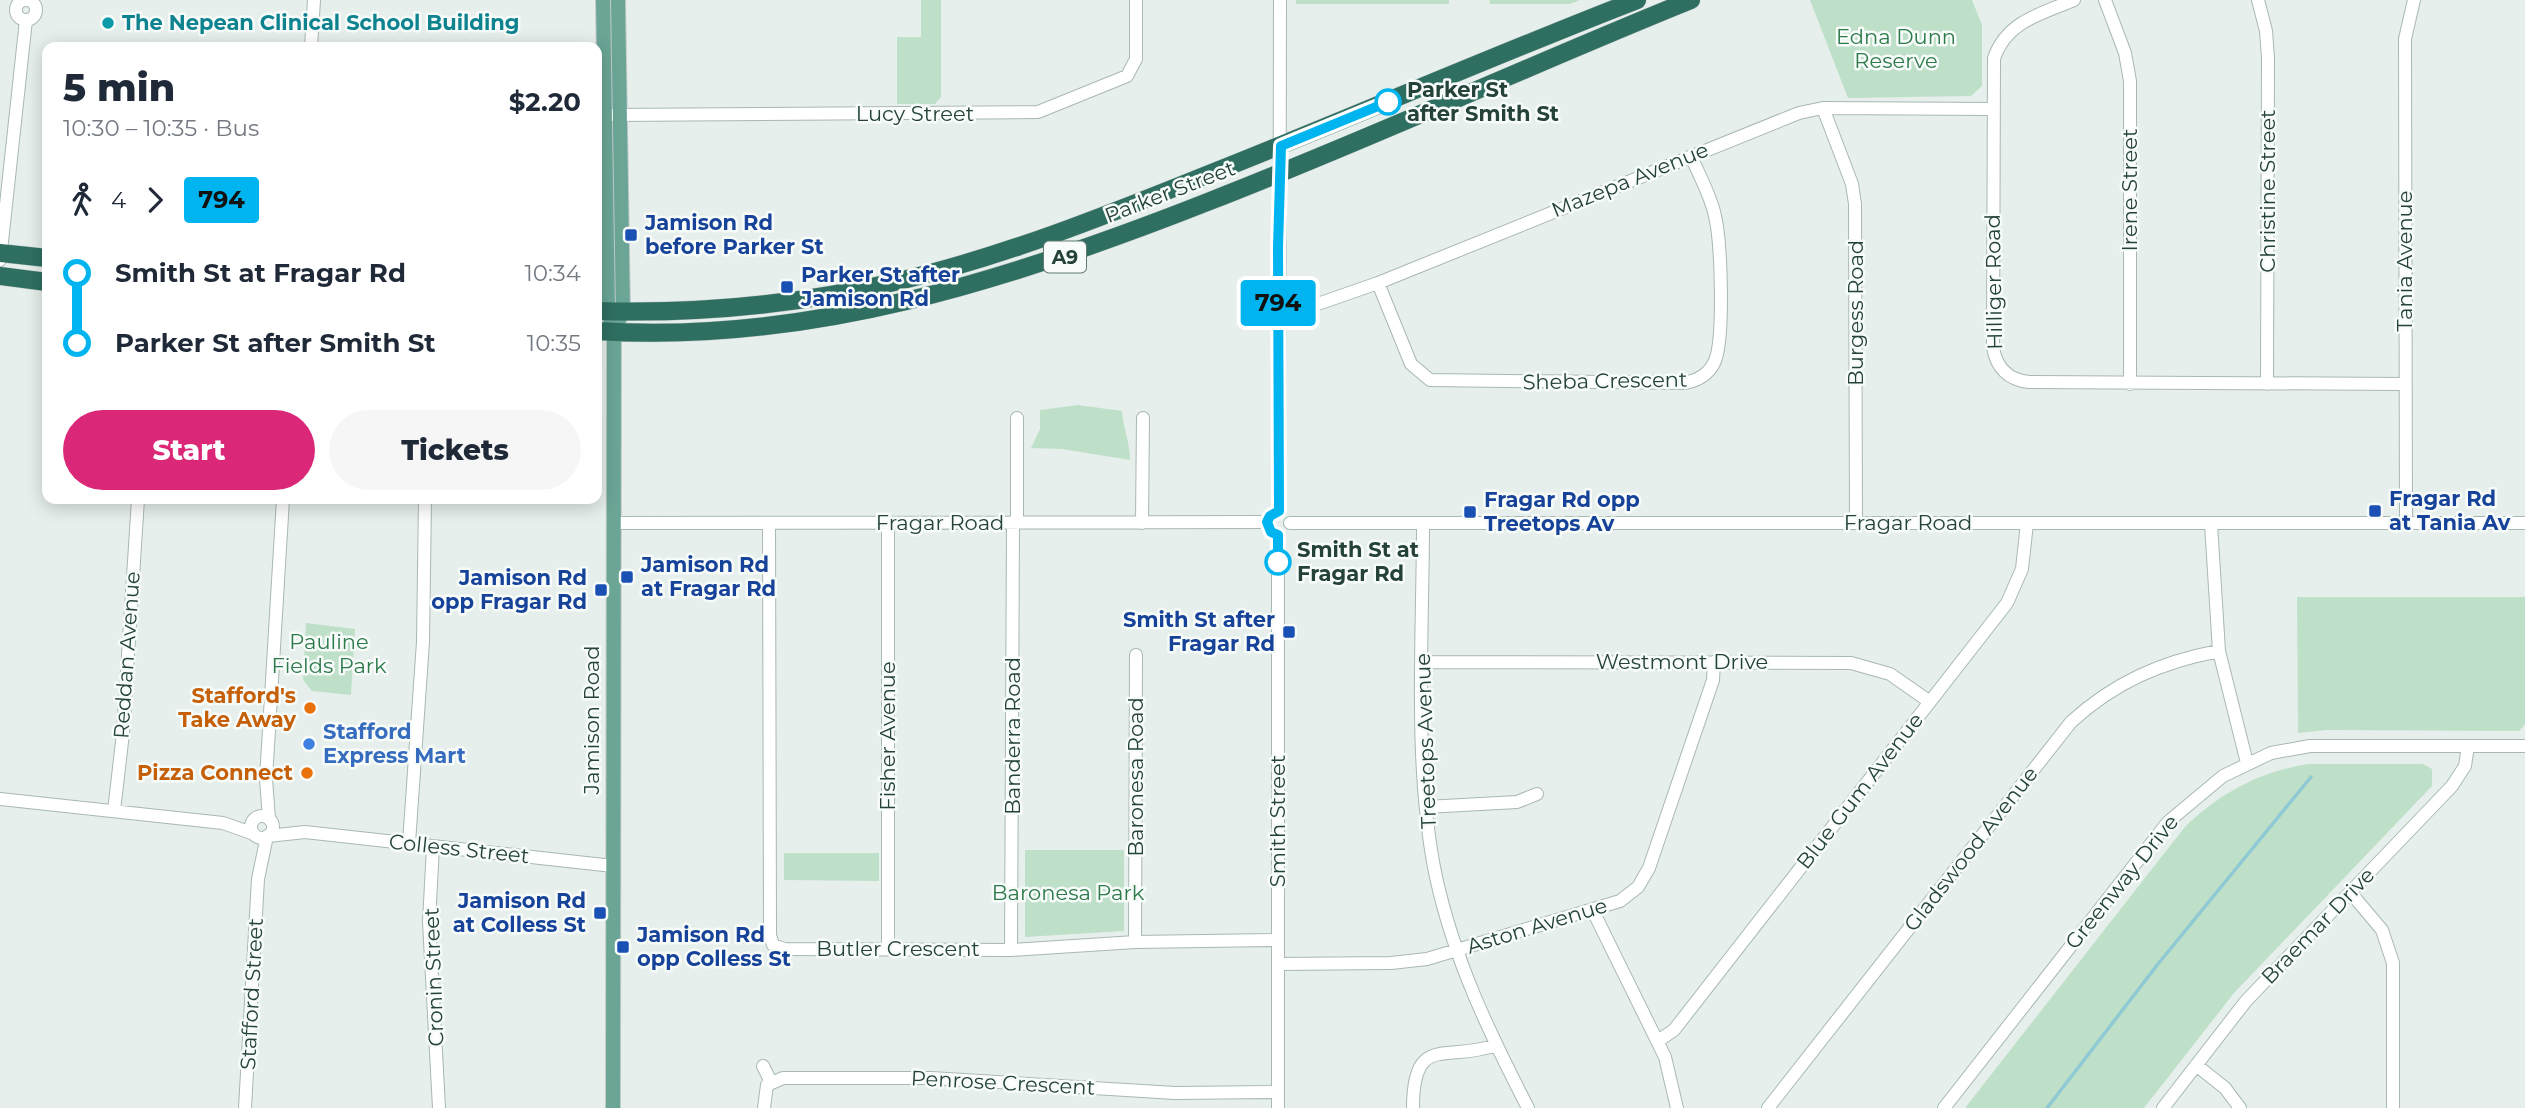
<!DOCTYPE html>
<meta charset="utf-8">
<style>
:root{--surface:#fff;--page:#f6f6f7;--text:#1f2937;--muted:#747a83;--accent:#db2777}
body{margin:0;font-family:Montserrat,sans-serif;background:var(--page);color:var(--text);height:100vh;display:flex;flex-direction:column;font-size:26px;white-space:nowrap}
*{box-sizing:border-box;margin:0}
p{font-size:23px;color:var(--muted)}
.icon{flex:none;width:38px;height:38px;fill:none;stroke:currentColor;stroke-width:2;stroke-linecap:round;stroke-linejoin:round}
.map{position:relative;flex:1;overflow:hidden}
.side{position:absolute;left:42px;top:42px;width:560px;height:462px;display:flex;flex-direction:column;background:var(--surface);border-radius:14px;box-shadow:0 4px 18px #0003}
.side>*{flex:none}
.badge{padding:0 14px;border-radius:5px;font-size:24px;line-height:46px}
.map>.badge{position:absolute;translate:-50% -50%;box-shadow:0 0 0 4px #fff}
.legs{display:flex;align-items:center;gap:10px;height:77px;padding:0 21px;font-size:23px}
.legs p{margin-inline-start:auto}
.summary{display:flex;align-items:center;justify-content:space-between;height:119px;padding:0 21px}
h1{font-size:38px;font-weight:800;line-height:52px}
.primary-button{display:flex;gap:14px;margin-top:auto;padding:14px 21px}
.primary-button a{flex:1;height:80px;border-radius:42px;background:var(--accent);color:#fff;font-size:28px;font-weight:800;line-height:80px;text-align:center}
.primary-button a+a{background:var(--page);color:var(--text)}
ul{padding:0 21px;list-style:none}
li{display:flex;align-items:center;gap:24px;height:70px;font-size:26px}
li i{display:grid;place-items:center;width:10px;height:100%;margin:0 9px;background:currentColor}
li i::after{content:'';width:18px;height:18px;margin:-9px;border:5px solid;border-radius:50%;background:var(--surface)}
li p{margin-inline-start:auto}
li:first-child i{background:linear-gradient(#0000 50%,currentColor 0)}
li:last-child i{background:linear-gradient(currentColor 50%,#0000 0)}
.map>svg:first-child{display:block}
</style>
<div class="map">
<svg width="2525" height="1108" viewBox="0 0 2525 1108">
<rect width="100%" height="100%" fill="#e6efeb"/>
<path fill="#bfe0c8" d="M921,0h20v97l-6,7h-38v-67h24z
M1296,0h153v4h-153z
M1489,0h91l-10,4h-80z
M1810,0h162l10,25v61l-11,10 -123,2z
M1078,405l44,6c1,17 8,31 8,49l-68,-11 -31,-1 9,-19v-19z
M2297,597h228v127l-6,7 -193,-1 -28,3z
M306,623l49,6 -4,66 -39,-4 -9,-11z
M2308,764h115l9,5v17l-198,207 -90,115h-179l219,-280c36,-35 75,-56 124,-64z
M1025,850h99v81l-99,6z
M784,853h95v28l-95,-1z"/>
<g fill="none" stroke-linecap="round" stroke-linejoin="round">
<path stroke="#8ec9d4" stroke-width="3.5" d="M2047,1108l111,-144 153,-187"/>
<defs>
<path id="minor" d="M2074,0c-33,14 -67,21 -80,58l-1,289c3,21 16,33 36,35l376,2
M2105,0l20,53 5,28v303
M2258,0l8,31 2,27 -1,326
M16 10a10 10 0 1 1 20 0a10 10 0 1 1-20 0Z
M311,47l3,-47
M1823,108l29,76 3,20 1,319
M611,115l427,-3 89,-36 9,-17v-59
M0,260l26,-240
M1378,283l33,81 19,16 254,3c12,-2 24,-8 30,-20 11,-21 7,-122 1,-147 -4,-20 -16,-41 -24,-60
M1278,309l34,-3 66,-23 421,-170 24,-5 170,1
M1017,418v104
M1279,511l1,-511
M614,523l653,-1
M769,523l1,412 3,10 11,4 227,1 124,-8 143,-2
M1142,523l1,-105
M1290,523h1235
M1423,523c0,113 -10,245 13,354 18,83 54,157 92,231
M2211,524l8,127 28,112
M2406,524l-1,-485 9,-39
M1278,535v573
M1423,662l428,1 39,11 40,28
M0,799l223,24 31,11
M1426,807l91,-5 20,-8
M114,811l9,-78 15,-234
M251 827a11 11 0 1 1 22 0a11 11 0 1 1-22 0Z
M269,819l-3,-40 17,-280
M268,836l37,-4 308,34
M409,843l14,-201 2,-143
M433,846l-4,76 10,186
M2350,892l32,38 11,33v145
M1593,911l72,146 12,51
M1135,942l1,-287
M888,949v-425
M1011,950l2,-428
M1278,964l113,-1 36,-4 193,-58 18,-14 11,-19 64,-188 1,-18
M1658,1041l16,-11 333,-427 15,-34 5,-46
M2196,1065l29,23 15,20
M763,1066l8,16
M245,1108l13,-229 9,-43
M764,1108l3,-23 16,-7h148l244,15 103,-1
M1413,1108c0,-76 34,-45 83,-63
M1768,1108l303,-386c44,-40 90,-60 148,-71
M1944,1108l224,-286 55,-46 48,-23 39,-7h215
M2163,1108l83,-107 206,-215 13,-20 3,-20"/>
<path id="major" d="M603,0l5,311 6,21 -1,776
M618,0l5,311 -4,9"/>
<path id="highway" d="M0,253l47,5
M0,276l47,6
M597,311c101,3 207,-7 306,-31 101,-24 199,-63 296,-102 147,-58 291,-121 438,-178
M597,331c212,14 418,-53 613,-130 162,-63 320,-136 481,-201"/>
</defs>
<use href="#minor" stroke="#a8b8b2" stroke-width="14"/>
<use href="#major" stroke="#c2cac8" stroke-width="16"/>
<use href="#highway" stroke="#c2cac8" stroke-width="19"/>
<use href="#minor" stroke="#fff" stroke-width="12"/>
<use href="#major" stroke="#6aa596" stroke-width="14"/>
<use href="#highway" stroke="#2f6f62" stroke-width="18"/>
</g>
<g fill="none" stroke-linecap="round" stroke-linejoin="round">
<defs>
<path id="line-1" d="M1278,562v-27l-7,-3 -4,-10 3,-6 9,-5 -1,-264 3,-101 107,-44"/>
</defs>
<use href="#line-1" stroke="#fff" stroke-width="16"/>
<use href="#line-1" stroke="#00b5ef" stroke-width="10"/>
</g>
<circle fill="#0f9aa8" stroke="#f7fbf9" stroke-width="2.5" cx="108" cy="23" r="7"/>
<g fill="#fff" stroke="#00b5ef" stroke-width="3.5">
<circle cx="1388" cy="102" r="12"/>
<circle cx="1278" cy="562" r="12"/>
</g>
<g fill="#1a4fb4" stroke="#f7fbf9" stroke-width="2.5">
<rect x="624" y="228" width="14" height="14" rx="3.5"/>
<rect x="780" y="280" width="14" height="14" rx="3.5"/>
<rect x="2368" y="504" width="14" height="14" rx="3.5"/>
<rect x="1463" y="505" width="14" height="14" rx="3.5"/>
<rect x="620" y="570" width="14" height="14" rx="3.5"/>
<rect x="594" y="583" width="14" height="14" rx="3.5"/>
<rect x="1282" y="625" width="14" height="14" rx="3.5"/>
<rect x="593" y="906" width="14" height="14" rx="3.5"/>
<rect x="616" y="940" width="14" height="14" rx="3.5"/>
</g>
<g fill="#e8710a" stroke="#f7fbf9" stroke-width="2.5">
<circle cx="310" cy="708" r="7"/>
<circle cx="307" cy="773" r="7"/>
</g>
<circle fill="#3f7fe0" stroke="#f7fbf9" stroke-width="2.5" cx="309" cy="744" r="7"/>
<g text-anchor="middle" stroke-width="5" stroke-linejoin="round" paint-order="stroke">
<rect fill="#f7fbf9" stroke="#637a73" stroke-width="2" x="1044" y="241.5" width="42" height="31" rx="5"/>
<g font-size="19" font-weight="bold" fill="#24423a">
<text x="1065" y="264">A9</text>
</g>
<g font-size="21" font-weight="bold" fill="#0d838f" stroke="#f7fbf9" text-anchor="start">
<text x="122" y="30">The Nepean Clinical School Building</text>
</g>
<g font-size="21" fill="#2d7a4b" stroke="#f7fbf9">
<text x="1896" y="44">Edna Dunn<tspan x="1896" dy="24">Reserve</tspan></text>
<text x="329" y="649">Pauline<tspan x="329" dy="24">Fields Park</tspan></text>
<text x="1068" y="900">Baronesa Park</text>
</g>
<g font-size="21" font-weight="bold" fill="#24423a" stroke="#f7fbf9" text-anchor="start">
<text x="1407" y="97">Parker St<tspan x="1407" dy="24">after Smith St</tspan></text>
<text x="1297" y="557">Smith St at<tspan x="1297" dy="24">Fragar Rd</tspan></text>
</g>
<g font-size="21" fill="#24423a" stroke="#f7fbf9">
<text x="915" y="121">Lucy Street</text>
<text transform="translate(1630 180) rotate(-22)" y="7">Mazepa Avenue</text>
<text transform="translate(2130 190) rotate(-90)" y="7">Irene Street</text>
<text transform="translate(2268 191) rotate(-90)" y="7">Christine Street</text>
<text transform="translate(1170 192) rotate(-21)" y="7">Parker Street</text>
<text transform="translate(2405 261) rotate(-90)" y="7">Tania Avenue</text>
<text transform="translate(1994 282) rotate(-91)" y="7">Hilliger Road</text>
<text transform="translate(1856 313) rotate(-90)" y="7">Burgess Road</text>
<text transform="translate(1605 381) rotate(-1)" y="7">Sheba Crescent</text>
<text x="940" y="530">Fragar Road</text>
<text x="1908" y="530">Fragar Road</text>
<text transform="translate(127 655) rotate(-86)" y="7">Reddan Avenue</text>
<text x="1682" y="669">Westmont Drive</text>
<text transform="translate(592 720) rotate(-90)" y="7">Jamison Road</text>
<text transform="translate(888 736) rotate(-90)" y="7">Fisher Avenue</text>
<text transform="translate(1013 736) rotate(-90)" y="7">Banderra Road</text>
<text transform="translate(1426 741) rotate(-92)" y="7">Treetops Avenue</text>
<text transform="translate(1136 777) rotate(-90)" y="7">Baronesa Road</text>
<text transform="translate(1860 791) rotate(-52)" y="7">Blue Gum Avenue</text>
<text transform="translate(1278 821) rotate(-90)" y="7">Smith Street</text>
<text transform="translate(459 849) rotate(6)" y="7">Colless Street</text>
<text transform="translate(1971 849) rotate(-52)" y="7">Gladswood Avenue</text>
<text transform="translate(2122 882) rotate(-51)" y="7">Greenway Drive</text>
<text transform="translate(1537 926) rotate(-17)" y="7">Aston Avenue</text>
<text transform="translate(2318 926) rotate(-46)" y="7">Braemar Drive</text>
<text x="898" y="956">Butler Crescent</text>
<text transform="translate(434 977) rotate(-92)" y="7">Cronin Street</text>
<text transform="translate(252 994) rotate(-87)" y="7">Stafford Street</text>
<text transform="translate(1003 1083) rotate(3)" y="7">Penrose Crescent</text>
</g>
<g font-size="21" font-weight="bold" fill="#164399" stroke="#f7fbf9" text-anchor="start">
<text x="645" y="230">Jamison Rd<tspan x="645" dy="24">before Parker St</tspan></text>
<text x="801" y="282">Parker St after<tspan x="801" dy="24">Jamison Rd</tspan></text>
<text x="2389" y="506">Fragar Rd<tspan x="2389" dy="24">at Tania Av</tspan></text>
<text x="1484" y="507">Fragar Rd opp<tspan x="1484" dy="24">Treetops Av</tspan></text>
<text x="641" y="572">Jamison Rd<tspan x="641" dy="24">at Fragar Rd</tspan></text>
<text x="587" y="585" text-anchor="end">Jamison Rd<tspan x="587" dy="24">opp Fragar Rd</tspan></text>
<text x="1275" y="627" text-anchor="end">Smith St after<tspan x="1275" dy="24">Fragar Rd</tspan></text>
<text x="586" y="908" text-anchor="end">Jamison Rd<tspan x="586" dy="24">at Colless St</tspan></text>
<text x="637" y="942">Jamison Rd<tspan x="637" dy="24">opp Colless St</tspan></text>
</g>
<g font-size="21" font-weight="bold" fill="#c56008" stroke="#f7fbf9" text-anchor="end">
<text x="296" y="703">Stafford's<tspan x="296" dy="24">Take Away</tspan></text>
<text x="293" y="780">Pizza Connect</text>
</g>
<g font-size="21" font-weight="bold" fill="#366cbe" stroke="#f7fbf9" text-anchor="start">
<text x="323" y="739">Stafford<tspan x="323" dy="24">Express Mart</tspan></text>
</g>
</g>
</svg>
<b class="badge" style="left:1278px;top:303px;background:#00b5ef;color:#111">794</b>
<section class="side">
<div class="summary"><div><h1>5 min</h1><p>10:30 – 10:35 · Bus</p></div><b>$2.20</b></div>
<div class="legs"><svg class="icon" aria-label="walk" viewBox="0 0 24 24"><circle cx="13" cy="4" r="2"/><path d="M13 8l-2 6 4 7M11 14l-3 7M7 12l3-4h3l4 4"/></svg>4<svg class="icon" aria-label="forward" viewBox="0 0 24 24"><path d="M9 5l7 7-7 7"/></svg><b class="badge" style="background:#00b5ef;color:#111">794</b></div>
<ul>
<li><i style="color:#00b5ef"></i><b>Smith St at Fragar Rd</b><p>10:34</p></li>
<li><i style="color:#00b5ef"></i><b>Parker St after Smith St</b><p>10:35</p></li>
</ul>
<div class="primary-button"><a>Start</a><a>Tickets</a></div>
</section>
</div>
